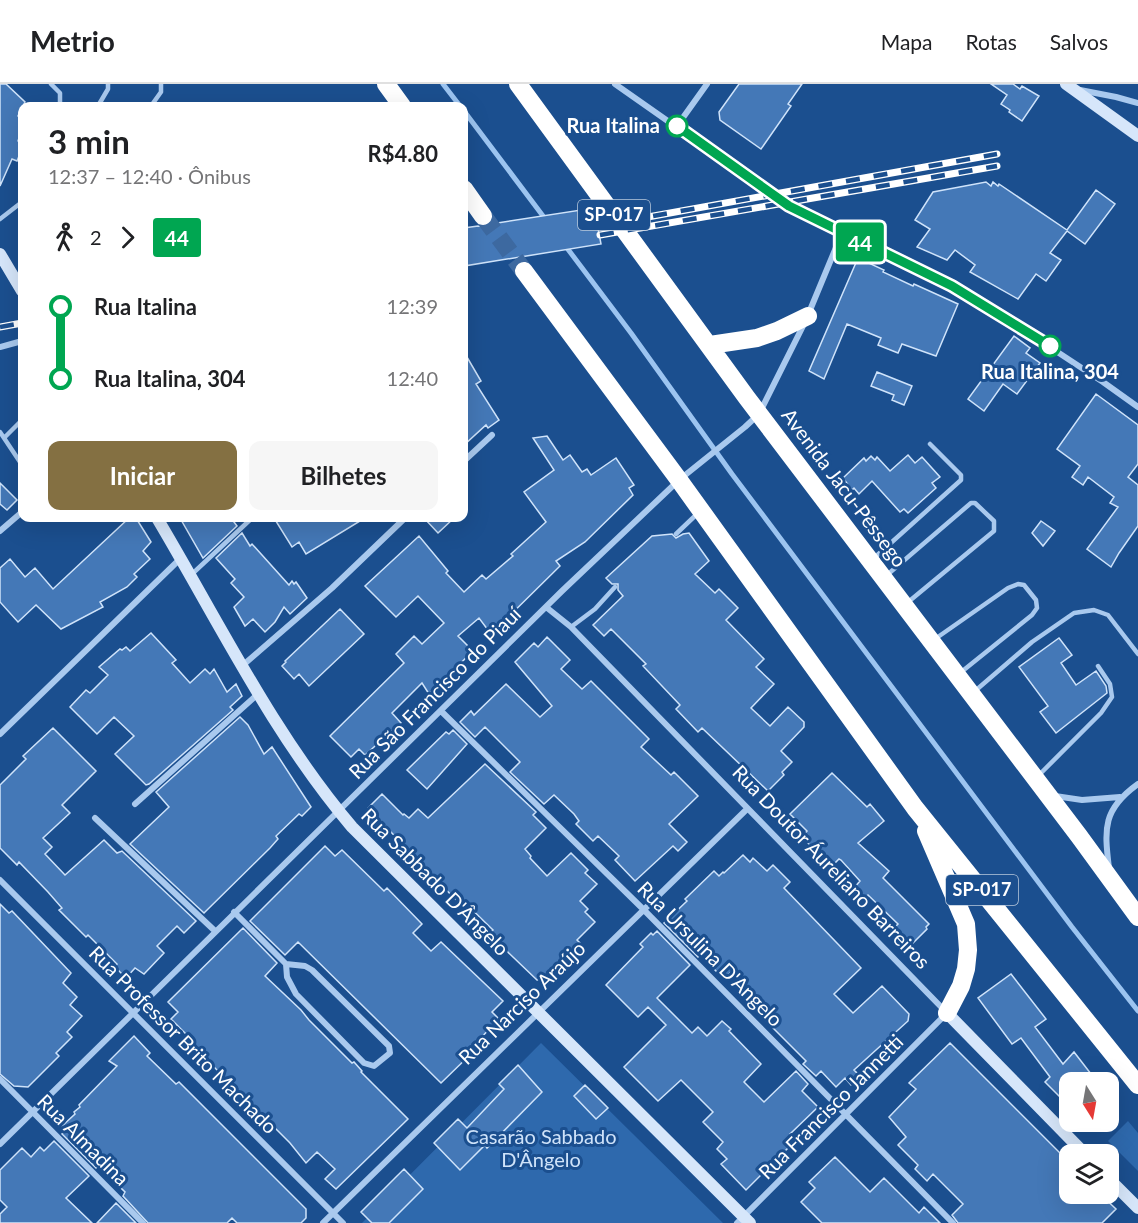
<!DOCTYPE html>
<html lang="pt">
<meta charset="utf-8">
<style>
:root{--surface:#fff;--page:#f6f6f6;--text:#202124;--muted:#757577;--line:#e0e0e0;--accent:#847042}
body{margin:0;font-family:Lato,sans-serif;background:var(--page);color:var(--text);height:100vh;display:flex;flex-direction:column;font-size:22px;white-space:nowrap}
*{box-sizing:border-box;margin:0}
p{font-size:20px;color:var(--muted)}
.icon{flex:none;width:33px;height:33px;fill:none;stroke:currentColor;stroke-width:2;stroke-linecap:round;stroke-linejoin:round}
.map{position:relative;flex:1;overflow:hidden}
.side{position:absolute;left:18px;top:18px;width:450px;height:420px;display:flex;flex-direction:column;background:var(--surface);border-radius:12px;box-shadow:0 6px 24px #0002}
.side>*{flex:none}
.badge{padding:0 12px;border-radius:4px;font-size:21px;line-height:39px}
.needle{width:39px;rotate:169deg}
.tools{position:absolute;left:1059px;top:988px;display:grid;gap:12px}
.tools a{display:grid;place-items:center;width:60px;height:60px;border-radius:12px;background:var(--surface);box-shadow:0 6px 24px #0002;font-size:30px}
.map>.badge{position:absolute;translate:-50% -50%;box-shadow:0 0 0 3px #fff}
.legs{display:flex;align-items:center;gap:9px;height:66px;padding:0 30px;font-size:20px}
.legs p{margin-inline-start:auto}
.summary{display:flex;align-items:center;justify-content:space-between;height:102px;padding:0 30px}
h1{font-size:33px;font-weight:700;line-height:45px}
.cta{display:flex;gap:12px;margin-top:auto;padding:12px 30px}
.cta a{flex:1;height:69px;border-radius:12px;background:var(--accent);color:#fff;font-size:24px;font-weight:700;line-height:69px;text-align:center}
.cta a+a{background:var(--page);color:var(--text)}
ul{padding:0 30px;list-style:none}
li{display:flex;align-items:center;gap:21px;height:72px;font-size:22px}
li i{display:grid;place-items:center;width:9px;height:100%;margin:0 8px;background:currentColor}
li i::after{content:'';width:15px;height:15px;margin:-8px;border:4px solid;border-radius:50%;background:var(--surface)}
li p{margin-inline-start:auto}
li:first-child i{background:linear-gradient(#0000 50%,currentColor 0)}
li:last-child i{background:linear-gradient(currentColor 50%,#0000 0)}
header{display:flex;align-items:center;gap:36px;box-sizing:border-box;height:84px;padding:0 30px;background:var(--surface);border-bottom:2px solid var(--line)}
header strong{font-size:28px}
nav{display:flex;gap:33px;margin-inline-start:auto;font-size:21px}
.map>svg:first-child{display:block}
</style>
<header>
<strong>Metrio</strong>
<nav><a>Mapa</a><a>Rotas</a><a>Salvos</a></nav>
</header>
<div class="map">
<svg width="1138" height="1139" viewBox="0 0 1138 1139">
<rect width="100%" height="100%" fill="#1b4f8f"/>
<path fill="#2e69ad" d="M541,959l182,180h-361z
M1128,1037l10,12v38l-30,-30z"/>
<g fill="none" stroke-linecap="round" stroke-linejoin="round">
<path stroke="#9cc4f0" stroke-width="5" d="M443,0l17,22
M464,27l82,109
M564,160l67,89 101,141 340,453 66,84"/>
</g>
<path fill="#4478b7" stroke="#cfe3fa" stroke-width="1.5" d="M0,0h6l19,18 -7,14 4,2v12l-4,11 4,2v6l-5,12 -5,-2 -12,27z
M739,0h63l-14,20 3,2 -30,43 -41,-29 -1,-8z
M991,0h22l7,5 2,-3 17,10 -17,25 -13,-9 1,-2 -9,-6 6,-9z
M986,98l5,4 2,-4 5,4 1,-2 68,46 29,-40 19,14 -30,40 -18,-13 -17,22 11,7 -15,21 -10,-7 -18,25 -48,-27 5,-7 -20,-15 -8,10 -30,-13 13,-18 -15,-9 18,-28z
M594,124l7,36 -137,22v-38l14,-2 7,1 6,-3z
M858,174l26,12 -1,2 30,14 1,-2 44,20 -22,52 -34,-12 -4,9 -20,-8 3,-7 -34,-14 -23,55 -15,-8z
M1014,252l16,12 -4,5 14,10 -23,31 -14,-10 -19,27 -16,-12z
M464,268l17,29 -5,3 23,36 -11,8 -2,-3 -22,20z
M877,288l35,14 -8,19 -12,-5 2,-5 -23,-9z
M1096,310l42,31v39l-10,13 10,8v41l-19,27 -8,14 -24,-18 31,-42 -8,-4 4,-6 -26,-20 -5,8 -11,-8 8,-11 -23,-17z
M547,352l16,24 7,-5 12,17 5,-3 4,6 25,-17 18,27 -5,3 4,7 -48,47 -29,19 4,5 -69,68 -12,-16 -21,18 15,15 -44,43 -7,-11 -30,30 9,10 -36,32 -6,-6 -8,8 -21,-21 74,-73 -8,-9 18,-18 8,8 22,-21 -26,-27 -22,21 -31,-31 54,-50 29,35 -2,2 18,19 18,-17 4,4 27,-23 -2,-2 35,-32 -22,-30 30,-22 -21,-32z
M908,371l7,8 7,-6 18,20 -8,6 4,5 -28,25 -4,-4 -4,3 -28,-31 -13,13 -5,-6 -2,2 -9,-12 21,-20 2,3 5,-5 4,4 2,-3 13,14z
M0,399l17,17 -10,10 -7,-6z
M129,434h7l15,24 -8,9 7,8 -16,15 3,3 -10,10 -27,15 3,5 -42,22 -25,-24 -18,17 -18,-20v-34l10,-9 15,18 10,-9 18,21z
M180,434h51l6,8 -34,32z
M274,434h91l-59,36 -7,-12 -7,5z
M424,434h30l-16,15z
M1041,437l14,10 -12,15 -11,-13z
M242,449l8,13 2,-2 37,41 3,-4 2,3 2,-2 11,16 -17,16 -6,-7 -9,15 -10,10 -12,-13 -8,7 -11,-19 10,-10 -13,-14 4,-4 -19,-21z
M689,449l20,28 -14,13 20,19 4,-4 19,19 -12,12 38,39 -8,8 18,17 -23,24 19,18 18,-19 16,15v5l-23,24 11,11 -10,10 2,3 -16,16 -66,-63 -4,4 -22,-23 4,-4 -37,-39 3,-2 -35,-35 -7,7 -11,-11 30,-29 -5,-6v-6h-6l-6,-6 46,-42 20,-2 4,4 7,-4z
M340,525l24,25 -55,52 -10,-12 -5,5 -12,-13 4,-4 -1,-1z
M151,549l25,27 -4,3 18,20 15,-14 5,5 4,-5 13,23 9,-8 6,12 -12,11 3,3 -84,74 -3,1 -31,-31 19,-18 -20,-19 -17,17 -27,-27 16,-17 4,3 18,-18 -9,-8 21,-18 2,1 4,-3 4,4z
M547,553l23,23 -9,9 21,20 9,-8 58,58 -8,8 30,28 3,-3 24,24 -29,28 18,18 -9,9 -5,-5 -38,35 -20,-21 4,-4 -21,-20 -5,5 -17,-17 3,-3 -5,-7 -20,-19 -10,9 -34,-32 10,-10 -35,-35 -10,10 -15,-15 11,-11 3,4 32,-31 34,33 12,-11 -37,-44 19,-19 4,4z
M1059,554l13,17 -11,8 15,22 20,-14 10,15 1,7 -51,40 -16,-21 8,-6 -29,-39z
M240,633l8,8 16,29 8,-7 39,60 -9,9 -3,-2 -23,22 2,3 -8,9 -66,65 -74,-69 39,-37 -13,-15z
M53,644l43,43 -34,34 8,8 -27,25 9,9 -7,7 20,21 39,-35 13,13 5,-2 74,70 -12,12 -7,-7 -20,20 7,7 -20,21 -9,-6 -9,10 -11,-11 2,-3 -29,-29 -2,2 -27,-27 3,-2 -14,-16 -29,-30 -2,3 -17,-17v-63l26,-26 -3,-3z
M453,646l14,14 -40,45 -20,-19 39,-38 3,2z
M485,680l51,48 -3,3 13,13 -21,21 6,7 -1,2 17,18 24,-23 17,17 -3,3 12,11 -17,17 8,8 -3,3 10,10 -18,18 5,5 -34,34 -11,1 -48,-46 4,-4 -36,-35 -2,4 -87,-91 14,-14 21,21 1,-1 5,4 9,-9 10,9z
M832,689l35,34 3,-3 14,17 -26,22 31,28 -6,7 46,46 -3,3 1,2 -17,17 -17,-17 5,-5 -30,-29 -4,4 -10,-11 6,-7 -19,-21 -2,-1 -8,8 -29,-30 5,-6 -17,-17z
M325,762l10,10 7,-6 42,41 3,-3 35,36 -9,9 18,18 10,-9 62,59 -11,11 7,7 -25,26 3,3 -36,35 -143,-141 -13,13 -35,-34z
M743,771l7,7 3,-4 14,13 6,-6 17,17 -6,6 77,80 -27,26 19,19 29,-27 27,28 -1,7 -54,49 6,6 -9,9 -6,-7 -9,9 -15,-16 -5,5 -13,-12 3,-3 -59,-59 6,-6 -23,-23 -6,6 -24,-24 -2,2 -34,-34 23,-22 -2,-2 29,-28 5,5 4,-4 1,1z
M0,820l9,9 3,-2 59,62 -8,10 14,14 -7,8 12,11 -15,16 5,5 -16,16 3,3 -31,31 -14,-1 -14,-12z
M243,844l34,35 -12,13 36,34 8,10 43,43 2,-1 8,9 -1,1 47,47 -72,70 -11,-10 10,-10 -18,-17 -11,11 -16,-20 -103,-103 2,-3 -18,-18 7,-7 -10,-10z
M657,847l33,34 -33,33 35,35 6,-6 9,9 15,-15 9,8 -2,2 32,33 -17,18 20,20 32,-31 12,13 -6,7 16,16 -28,27 6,6 -50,50 -25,-26 6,-5 -10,-10 6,-7 -20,-20 10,-10 -32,-32 -23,21 -34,-34 42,-42 -18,-18 -10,10 -32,-32 37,-38 -3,-3 11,-11 2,2z
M1011,890l35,45 -11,8 28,37 11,-12 24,31h-28v11l-7,6 -18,-18 5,-5 -29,-39 -9,6 -34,-46z
M134,952l16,17 -3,3 29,28 3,-2 127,127v9l-5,5h-64l-5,-5 -5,5h-79l-25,-27 2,-4 -27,-26 -2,2 -34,-34 3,-4 -3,-4 13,-12 -1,-2 6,-5 -1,-2 38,-39 -8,-5z
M950,959l120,120 -6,8 6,5v18h30l16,15 -14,14h-144l-6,-8 11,-11 -30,-30 -6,7 -12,-12 3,-4 -20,-20 8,-8 -17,-20 27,-28 -7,-6z
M518,981l24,27 -55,56 -2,-3 -25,25 -26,-27 24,-24 9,9 37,-39 -5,-5z
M585,1001l23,23 -12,11 -22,-23z
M54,1057l35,35 -23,22 26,25h-92v-9l7,-7 -7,-7v-30l22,-22 9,9 9,-10 4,4z
M835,1073l35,35 14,-14 35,35 5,-6 16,16h-118l-21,-21 14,-14 -6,-6z
M404,1085l19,20 -34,34h-17l-11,-11z
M116,1119l20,20h-39z"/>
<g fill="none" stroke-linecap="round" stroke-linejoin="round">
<path stroke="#3d69a0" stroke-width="18" stroke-dasharray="18 9" stroke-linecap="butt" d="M483,132l41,55"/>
<path stroke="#a9c9ee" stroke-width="4.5" d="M51,0l9,9v13
M98,22l10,-17v-5
M151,22l10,-14v-8
M0,135l22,-17
M0,348l22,33
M4,354l18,-18
M676,450l22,-21
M873,475l88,-79v-5l-31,-31
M191,491l61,-57
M887,491l84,-72h4l19,18v10l-87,72
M571,543l24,-18 20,-22
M935,555l73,-51 10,-4 6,1 12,15 1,8 -5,7 -72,58
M975,607l57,-49 42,-29 20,-3 14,5 30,39
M1039,691l62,-62 11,-16 -2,-13 -12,-18"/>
<path stroke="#a9c9ee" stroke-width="6" d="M615,0l174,122 163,80 40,23 111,73 35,25
M1080,6l36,7 22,6
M677,42l30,-42
M808,231l34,-82
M0,263l22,-6
M464,377l28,-26
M0,447l22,-19
M546,523l25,20 376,386 -210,210
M242,582l90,-78 73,-70
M441,627l202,198 310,314
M0,650l181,-176
M1055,712l27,4 38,-3
M135,720l123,-110
M95,734l120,113
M1109,784c-5,-40 -6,-59 29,-84
M0,796l343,343
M234,828l52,52 19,2 7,4 77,76 1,7 -16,13 -10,-3 -68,-69 -9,-17 -1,-13
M0,995l143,144
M0,1060l562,-553 117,-111 66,-53 14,-13 45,-90
M323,1139l424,-414"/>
<path stroke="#d6e6fa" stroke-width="12" d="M1066,0l72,52
M0,170l22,37
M157,434c62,104 116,216 195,309l398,396
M947,929l139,142
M1108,1094l30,30"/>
<path stroke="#fff" stroke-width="18" d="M386,0l16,22
M518,0l229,314 332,438 59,81
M464,105l19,27
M524,187l155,209 236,328 223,277
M710,261l47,-7 20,-7 31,-15
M926,747l40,93 2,26 -2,19 -5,17 -14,27"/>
<defs>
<path id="rail" d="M598,142l399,-72
M600,151l397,-69
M0,243l22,-4"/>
</defs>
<use href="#rail" stroke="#fff" stroke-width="7"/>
<use href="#rail" stroke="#1b4f8f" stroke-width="4.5" stroke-dasharray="14" stroke-linecap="butt"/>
</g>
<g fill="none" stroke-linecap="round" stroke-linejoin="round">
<defs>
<path id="line-1" d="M677,42l112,80 163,80 98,60"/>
</defs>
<use href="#line-1" stroke="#fff" stroke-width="14"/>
<use href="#line-1" stroke="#00a651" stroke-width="9"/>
</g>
<g fill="#fff" stroke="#00a651" stroke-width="3">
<circle cx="677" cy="42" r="10"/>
<circle cx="1050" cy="262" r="10"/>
</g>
<g text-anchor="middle" stroke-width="6" stroke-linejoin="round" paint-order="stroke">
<g fill="#1b4f8f" stroke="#bbcadd" stroke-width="1.5">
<rect x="578" y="116" width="72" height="30" rx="4.5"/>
<rect x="946" y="791" width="72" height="30" rx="4.5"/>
</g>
<g font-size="18" font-weight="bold" fill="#fff">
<text x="614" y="137">SP-017</text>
<text x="982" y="812">SP-017</text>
</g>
<g font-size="20" font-weight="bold" fill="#fff" stroke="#1b4f8f" text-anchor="end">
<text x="660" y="49">Rua Italina</text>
<text x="1050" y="295" text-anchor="middle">Rua Italina, 304</text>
</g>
<g font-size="20" fill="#fff" stroke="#1b4f8f">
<text transform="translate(844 404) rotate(53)" y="7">Avenida Jacu-Pêssego</text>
<text transform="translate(435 609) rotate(-45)" y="7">Rua São Francisco do Piauí</text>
<text transform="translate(831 783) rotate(46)" y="7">Rua Doutor Áureliano Barreiros</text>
<text transform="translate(435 798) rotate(45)" y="7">Rua Sabbado D'Ângelo</text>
<text transform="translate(710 870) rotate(45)" y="7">Rua Ursulina D'Angelo</text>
<text transform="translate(522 919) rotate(-44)" y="7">Rua Narciso Araújo</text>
<text transform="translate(183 956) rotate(45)" y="7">Rua Professor Brito Machado</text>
<text transform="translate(831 1023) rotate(-45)" y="7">Rua Francisco Jannetti</text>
<text transform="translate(83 1056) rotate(45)" y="7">Rua Almadina</text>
</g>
<g font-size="20" fill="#cfe3fa" stroke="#1b4f8f">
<text x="541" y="1060">Casarão Sabbado<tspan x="541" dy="23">D'Ângelo</tspan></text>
</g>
</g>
</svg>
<div class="tools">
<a><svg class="needle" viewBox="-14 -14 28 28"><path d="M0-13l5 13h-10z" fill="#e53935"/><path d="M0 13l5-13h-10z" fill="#757577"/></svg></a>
<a><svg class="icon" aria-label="layers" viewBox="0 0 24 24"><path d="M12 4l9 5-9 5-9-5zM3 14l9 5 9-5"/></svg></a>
</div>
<b class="badge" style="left:860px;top:158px;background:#00a651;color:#fff">44</b>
<section class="side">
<div class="summary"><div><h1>3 min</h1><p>12:37 – 12:40 · Ônibus</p></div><b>R$4.80</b></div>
<div class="legs"><svg class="icon" aria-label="walk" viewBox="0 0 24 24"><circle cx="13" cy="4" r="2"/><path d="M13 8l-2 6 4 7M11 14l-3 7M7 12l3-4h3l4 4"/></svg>2<svg class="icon" aria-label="forward" viewBox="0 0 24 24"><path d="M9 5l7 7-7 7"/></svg><b class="badge" style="background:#00a651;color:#fff">44</b></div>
<ul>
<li><i style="color:#00a651"></i><b>Rua Italina</b><p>12:39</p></li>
<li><i style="color:#00a651"></i><b>Rua Italina, 304</b><p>12:40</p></li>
</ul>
<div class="cta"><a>Iniciar</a><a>Bilhetes</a></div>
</section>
</div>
